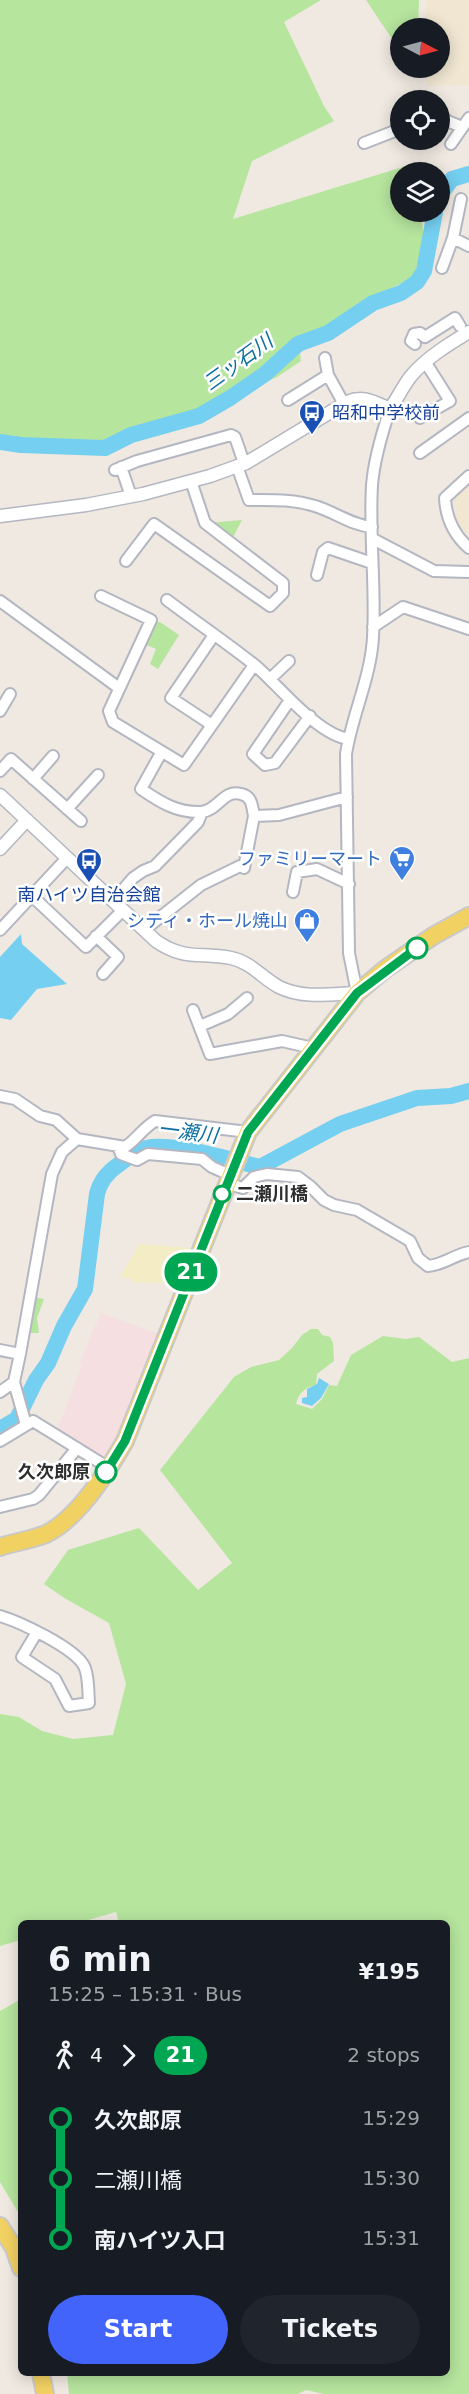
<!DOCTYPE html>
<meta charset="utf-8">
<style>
:root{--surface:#171b24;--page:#20242c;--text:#f1f3f6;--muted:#9ea1a6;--accent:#4264fb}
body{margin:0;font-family:"DejaVu Sans","Noto Sans JP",sans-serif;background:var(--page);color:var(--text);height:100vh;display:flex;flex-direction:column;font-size:22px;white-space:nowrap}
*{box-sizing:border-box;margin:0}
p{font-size:20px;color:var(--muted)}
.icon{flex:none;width:33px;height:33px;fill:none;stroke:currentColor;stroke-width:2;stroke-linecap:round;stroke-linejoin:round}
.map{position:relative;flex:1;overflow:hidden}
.drawer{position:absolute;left:18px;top:1920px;width:432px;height:456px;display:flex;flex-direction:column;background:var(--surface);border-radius:9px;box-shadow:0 3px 15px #0003}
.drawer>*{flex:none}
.badge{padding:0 12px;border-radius:20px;font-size:21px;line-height:39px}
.needle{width:39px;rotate:96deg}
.controls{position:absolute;left:390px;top:18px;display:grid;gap:12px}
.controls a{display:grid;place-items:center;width:60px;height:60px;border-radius:50%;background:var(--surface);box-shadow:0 3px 15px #0003;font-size:30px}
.map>.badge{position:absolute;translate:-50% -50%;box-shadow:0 0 0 3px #fff}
.legs{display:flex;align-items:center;gap:9px;height:66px;padding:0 30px;font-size:20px}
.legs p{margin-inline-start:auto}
.head{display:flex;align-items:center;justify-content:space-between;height:102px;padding:0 30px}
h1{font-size:33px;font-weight:600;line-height:45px}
.button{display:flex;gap:12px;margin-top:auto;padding:12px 30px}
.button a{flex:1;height:69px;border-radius:36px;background:var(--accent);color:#fff;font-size:24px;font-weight:600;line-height:69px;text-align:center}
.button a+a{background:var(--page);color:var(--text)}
ul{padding:0 30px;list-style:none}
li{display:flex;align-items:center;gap:21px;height:60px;font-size:22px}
li i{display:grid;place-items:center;width:9px;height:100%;margin:0 8px;background:currentColor}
li i::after{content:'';width:15px;height:15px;margin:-8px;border:4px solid;border-radius:50%;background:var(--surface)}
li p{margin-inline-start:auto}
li:first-child i{background:linear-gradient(#0000 50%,currentColor 0)}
li:last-child i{background:linear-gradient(currentColor 50%,#0000 0)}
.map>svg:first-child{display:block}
</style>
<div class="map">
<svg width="469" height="2394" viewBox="0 0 469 2394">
<rect width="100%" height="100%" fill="#efe9e1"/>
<path fill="#f0e6d1" d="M426,0h43v85l-42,1 -1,-18h14v-40h-14z
M469,484v51l-9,-6 -6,-12 3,-7 -5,-8z"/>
<path fill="#f5dfe0" d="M101,1313l61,22 -40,101 -18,26 -46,-34 24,-62 -3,-3z"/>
<path fill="#b6e59e" d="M0,0h321l-37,22 40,84 10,15 -82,40 -19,58 183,-56 1,9h-17v40h21l3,28 -10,36 -49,27 -65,50 1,8 -24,16 -98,43 -80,26 -76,-3 -23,-6z
M366,0h53l-1,28h-18v23z
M242,520l-10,19 -24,-16z
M153,622h7l19,13 -21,34 -8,-5 6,-15 -14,-6z
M33,1297l11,2 -7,19 2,15h-14z
M311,1329h7l4,6 8,2 3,6 1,18 -17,13 -1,11c-11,2 -18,9 -20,19l16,5 10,-10 7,-14 8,1 14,-31 32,-19 23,3 13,-2 33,25 17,-4v1036h-145l-18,-4 -8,4h-229l-2,-21h380v-450h-328l-3,-11 -38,11h-57v17l-21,6v-232l19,3 23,14 31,8 40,-4 13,-51 -17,-61 -43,-24 -22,-15 24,-34 71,-22 59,62 34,-27 -72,-93 74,-93 17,-10 28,-7 13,-12 10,-13z
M21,1999v218l-21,-35v-171z"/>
<path fill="#f3ecc5" d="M139,1244l56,4 -15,36 -49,-2 1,-3 -12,-2z"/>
<path fill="#75cff0" d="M21,934l1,10 45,40 -30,5 -26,31 -11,-2v-61z
M319,1378l10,6 -8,14 -9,8 -10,-3v-5l5,-1v-8l10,-5z"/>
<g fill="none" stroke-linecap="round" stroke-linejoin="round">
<path stroke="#75cff0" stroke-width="16" d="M440,195l12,-16 17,-5
M0,442l21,3 84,3 26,-13 68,-19 31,-18 35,-24 33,-30 30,-11 45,-30 28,-10 16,-11 7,-11 11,-59
M0,1429l17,-10 19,-39 12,-17 16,-37 21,-37 12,-95c3,-13 11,-22 21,-29 9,-6 18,-15 28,-17 27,-6 86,12 114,19l80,-43 77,-26 34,-2 18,-5"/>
<defs>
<path id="minor" d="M440,118l22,9
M364,143l36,-14
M451,144l18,-26
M461,199l-8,39 16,8
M442,268l11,-30
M415,344l-4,-3 3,-7 6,-1 5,4 30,-19 5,8
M325,358l3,17 16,29
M288,400l40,-25
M420,418l30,-17 -24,-38
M420,453l49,-35
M237,466l12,34c23,0 44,-1 66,6 20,6 36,19 57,21
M121,467l10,29
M115,470l22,-9 94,-26 4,2 9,26
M469,476l-24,22c1,20 9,37 24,50
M373,539l61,32 35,1
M126,561l28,-37 116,82 13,-13v-10l-78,-60 -14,-42
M317,575l6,-23 5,-4 44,15
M101,596l50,24 -42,91 4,11 71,43 70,-100
M167,600c29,22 60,43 89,66 24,21 62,69 93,73
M0,601l119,87
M373,627l30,-20 66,22
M270,679l19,-18
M290,700l-37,54 12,11 10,-2 35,-47
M0,711l10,-17
M212,725l-41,-27 43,-63
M161,753l-20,36c19,13 36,24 60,23 17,-1 22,-23 40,-18 11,2 11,12 13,22l25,-1 68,-18
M0,771l11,-12 70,62
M33,779l20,-23
M67,809l31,-34
M293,892l4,-20 20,-3 32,15
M32,896l54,51 37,-37
M113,901l20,-23 10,-7 12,-5 43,-44 4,-10
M0,930l67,-72
M144,930l57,-45 39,-19 4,2 10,-52
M96,936l22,21 -15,17
M357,993l-8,-40 -3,-199c6,-39 25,-77 27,-117 3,-50 -4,-101 -1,-152 2,-25 10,-52 18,-76
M193,1010l17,44 72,-13 31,7
M200,1026l28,-12 19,-16
M0,1096l15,3 25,17 16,4 21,19 48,8c11,-7 18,-19 30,-26l93,11
M118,1146l3,8 16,6 11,-6 54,5 10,8 18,8
M226,1183l17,5 11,-11 13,-3 31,3 12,9 14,14 10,5 23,5 53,31 8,17 10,8c15,-1 26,-11 41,-14
M0,1350l20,4 -6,28 -14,10
M20,1354l32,-180 10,-22 15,-13
M14,1382l12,43
M0,1441l33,-20 76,47
M0,1507l33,-8 6,-4 38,-47
M0,1616c20,6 75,32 84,50 5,9 4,26 5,37l-20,3 -14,-27 -33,-22 15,-25"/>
<path id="tertiary" d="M0,516l86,-11 57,-11 67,-18 36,-13 101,-61c17,-7 27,0 43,7 7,-10 13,-23 21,-33 15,-18 38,-32 58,-44
M0,795l156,146c29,20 44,11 75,17 20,4 31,20 48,29 24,12 52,7 78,6
M0,849l27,-29"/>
<path id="primary" d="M0,1547c15,-5 31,-7 46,-13 31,-15 62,-63 79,-93l123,-309 109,-139 27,-23 49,-34 36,-20
M0,2226l14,22 7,20
M41,2373l4,21"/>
</defs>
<use href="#minor" stroke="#b4b7c1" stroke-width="14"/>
<use href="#tertiary" stroke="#b4b7c1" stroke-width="15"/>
<use href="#primary" stroke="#c9c9c9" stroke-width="20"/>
<use href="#minor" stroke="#fff" stroke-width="10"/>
<use href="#tertiary" stroke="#fff" stroke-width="12"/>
<use href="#primary" stroke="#f2d163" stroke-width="16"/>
</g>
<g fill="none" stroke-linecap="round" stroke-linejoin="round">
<defs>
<path id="line-1" d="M106,1472l19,-31 123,-309 109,-139 60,-45"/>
</defs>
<use href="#line-1" stroke="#fff" stroke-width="14"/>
<use href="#line-1" stroke="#00a651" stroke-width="9"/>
</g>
<defs>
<symbol id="bus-pin" viewBox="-11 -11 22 30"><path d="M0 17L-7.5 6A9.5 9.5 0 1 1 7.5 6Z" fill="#1a4fb4" stroke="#fff"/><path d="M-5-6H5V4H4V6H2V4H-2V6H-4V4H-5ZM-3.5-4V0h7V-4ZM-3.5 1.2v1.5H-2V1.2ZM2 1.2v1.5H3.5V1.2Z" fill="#fff"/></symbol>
<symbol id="supermarket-pin" viewBox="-11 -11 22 30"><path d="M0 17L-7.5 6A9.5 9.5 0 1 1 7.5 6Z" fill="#3f7fe0" stroke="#fff"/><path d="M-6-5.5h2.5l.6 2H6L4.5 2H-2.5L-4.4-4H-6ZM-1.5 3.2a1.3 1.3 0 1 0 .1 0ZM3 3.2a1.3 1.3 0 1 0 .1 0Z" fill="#fff"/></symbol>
<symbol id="shop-pin" viewBox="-11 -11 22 30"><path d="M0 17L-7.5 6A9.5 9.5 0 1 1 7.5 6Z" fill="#3f7fe0" stroke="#fff"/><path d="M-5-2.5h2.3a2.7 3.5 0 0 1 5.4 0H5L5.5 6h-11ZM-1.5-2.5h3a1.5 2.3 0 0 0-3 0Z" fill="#fff"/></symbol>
</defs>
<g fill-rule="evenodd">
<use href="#bus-pin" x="297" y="398" width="30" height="40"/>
<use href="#supermarket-pin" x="387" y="844" width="30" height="40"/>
<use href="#bus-pin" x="74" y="846" width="30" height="40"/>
<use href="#shop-pin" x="292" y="906" width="30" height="40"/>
</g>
<g fill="#fff" stroke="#00a651" stroke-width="3">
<circle cx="417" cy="948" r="10"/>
<circle cx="222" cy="1194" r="8"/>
<circle cx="106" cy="1472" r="10"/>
</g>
<g text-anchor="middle" stroke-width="5" stroke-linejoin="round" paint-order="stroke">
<g font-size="18" fill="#164399" stroke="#fff" text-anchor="start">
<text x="332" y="419">昭和中学校前</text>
<text x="89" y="901" text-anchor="middle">南ハイツ自治会館</text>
</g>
<g font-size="18" fill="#366cbe" stroke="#fff" text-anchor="end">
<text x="382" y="865">ファミリーマート</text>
<text x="288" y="927">シティ・ホール焼山</text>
</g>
<g font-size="18" font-weight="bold" fill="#2e2e2e" stroke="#fff" text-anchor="start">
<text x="236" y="1200">二瀬川橋</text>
<text x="90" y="1478" text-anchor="end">久次郎原</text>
</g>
<g font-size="20" font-style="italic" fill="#0d6fa3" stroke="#fff">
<text transform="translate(238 362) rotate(-36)" y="7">三ッ石川</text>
<text transform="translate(188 1132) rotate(7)" y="7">一瀬川</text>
</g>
</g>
</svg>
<div class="controls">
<a><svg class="needle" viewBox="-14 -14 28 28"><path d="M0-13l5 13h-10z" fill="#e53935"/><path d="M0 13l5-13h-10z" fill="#9ea1a6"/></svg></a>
<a><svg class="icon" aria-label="locate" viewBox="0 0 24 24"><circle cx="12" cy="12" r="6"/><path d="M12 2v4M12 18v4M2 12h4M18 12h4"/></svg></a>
<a><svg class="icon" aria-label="layers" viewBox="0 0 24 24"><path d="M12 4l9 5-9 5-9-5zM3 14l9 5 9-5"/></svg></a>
</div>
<b class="badge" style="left:191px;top:1272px;background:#00a651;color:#fff">21</b>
<section class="drawer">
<div class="head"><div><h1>6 min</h1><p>15:25 – 15:31 · Bus</p></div><b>¥195</b></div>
<div class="legs"><svg class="icon" aria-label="walk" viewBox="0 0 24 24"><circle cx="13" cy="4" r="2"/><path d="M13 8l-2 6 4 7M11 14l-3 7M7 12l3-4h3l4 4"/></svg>4<svg class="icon" aria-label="forward" viewBox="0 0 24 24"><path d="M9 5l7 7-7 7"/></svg><b class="badge" style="background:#00a651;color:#fff">21</b><p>2 stops</p></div>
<ul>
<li><i style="color:#00a651"></i><b>久次郎原</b><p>15:29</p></li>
<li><i style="color:#00a651"></i><span>二瀬川橋</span><p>15:30</p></li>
<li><i style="color:#00a651"></i><b>南ハイツ入口</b><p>15:31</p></li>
</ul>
<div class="button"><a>Start</a><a>Tickets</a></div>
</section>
</div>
